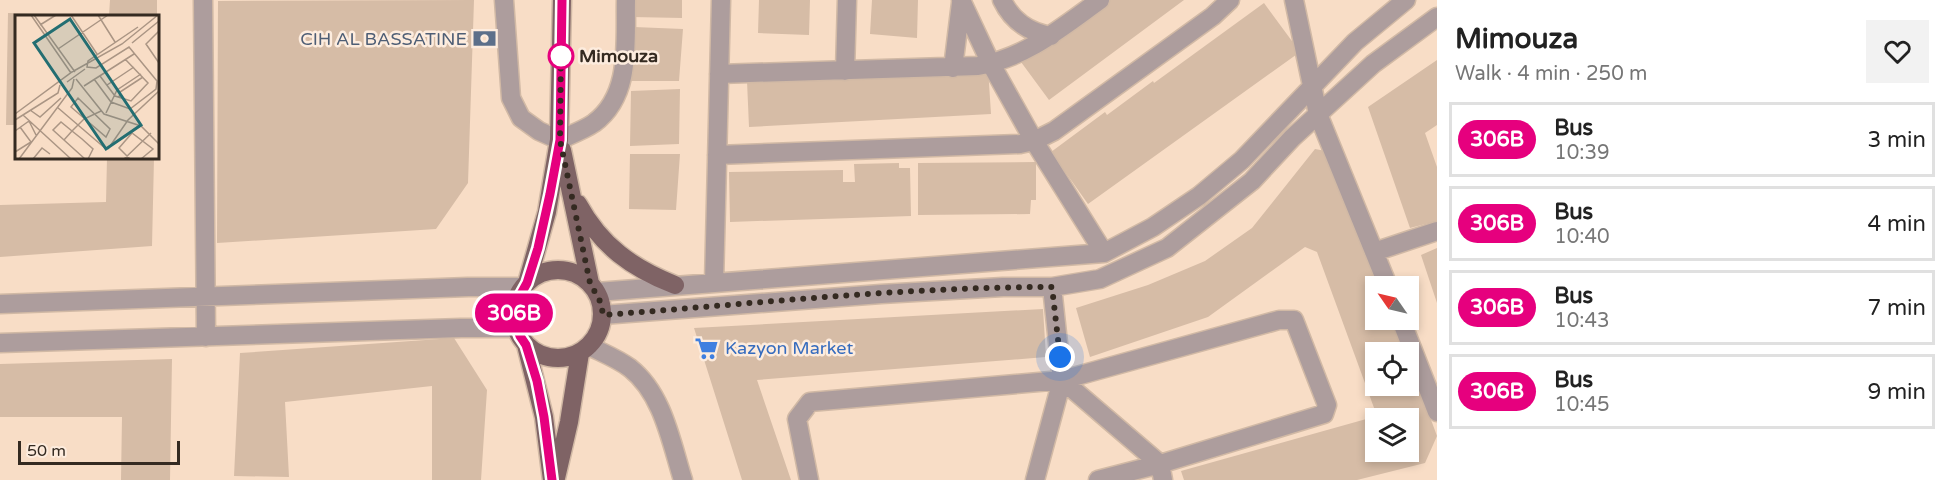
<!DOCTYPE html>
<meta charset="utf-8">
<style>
:root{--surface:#fff;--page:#f2f2f2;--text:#222;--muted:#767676;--line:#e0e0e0}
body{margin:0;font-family:"Varela Round",sans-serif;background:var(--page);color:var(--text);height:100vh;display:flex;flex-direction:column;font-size:22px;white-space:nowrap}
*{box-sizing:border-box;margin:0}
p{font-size:20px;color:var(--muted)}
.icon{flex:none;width:33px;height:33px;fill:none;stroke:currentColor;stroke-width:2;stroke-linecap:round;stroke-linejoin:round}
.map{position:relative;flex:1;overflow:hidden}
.sheet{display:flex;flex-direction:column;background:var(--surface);width:510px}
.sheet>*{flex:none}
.badge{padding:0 12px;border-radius:20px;font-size:21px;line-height:39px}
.needle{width:39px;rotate:304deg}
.controls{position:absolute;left:1365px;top:276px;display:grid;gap:12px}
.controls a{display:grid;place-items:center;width:54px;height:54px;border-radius:0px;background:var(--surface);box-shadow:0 3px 9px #0003;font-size:30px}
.scale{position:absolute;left:18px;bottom:15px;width:162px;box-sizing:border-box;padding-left:6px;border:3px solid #342a21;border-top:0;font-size:16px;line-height:21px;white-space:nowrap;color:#342a21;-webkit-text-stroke:4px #fdecde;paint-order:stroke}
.you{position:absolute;width:30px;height:30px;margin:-15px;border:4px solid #fff;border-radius:50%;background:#1a73e8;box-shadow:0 0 0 9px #1a73e833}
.map>.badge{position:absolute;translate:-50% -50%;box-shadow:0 0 0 3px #fff}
.round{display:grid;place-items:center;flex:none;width:63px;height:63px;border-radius:0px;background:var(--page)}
.headline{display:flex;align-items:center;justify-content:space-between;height:102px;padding:0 18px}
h1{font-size:28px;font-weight:800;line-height:45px}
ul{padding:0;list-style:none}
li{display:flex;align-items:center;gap:18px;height:75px;margin:0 12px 9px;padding:0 6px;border:3px solid var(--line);border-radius:0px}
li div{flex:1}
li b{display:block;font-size:22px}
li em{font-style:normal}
li .badge{min-width:66px;font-weight:700;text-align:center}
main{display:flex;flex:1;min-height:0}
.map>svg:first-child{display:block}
</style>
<main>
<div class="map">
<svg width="1437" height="480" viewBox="0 0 1437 480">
<rect width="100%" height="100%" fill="#f8ddc6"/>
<path fill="#d6bca6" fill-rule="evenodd" d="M110,0h47v16h-48z
M474,0l-6,183 -32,46 -219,14 1,-242z
M633,0h49v18l-50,-1z
M759,0h51l-1,35 -51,-2z
M872,0h46l-1,38 -47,-4z
M1103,0h81l-135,100 -28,-38z
M1264,3l36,49 -212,152 -37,-52 54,-40 2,3 46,-34 1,2z
M8,13l46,1v2h-38v109h-10z
M634,27l49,2 -4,52h-48z
M1437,60v65l-12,8 12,34v54l-27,7 -42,-121z
M988,68l3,46 -242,13 -2,-46z
M680,89l-1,55 -49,2 1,-55z
M1315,149l16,3 50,134h-5v34h18l12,32h-30v34h32l1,-26 28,76 -12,27 -68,17h-173l-3,-9 196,-55 -60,-164 -12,-5 -97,70 -118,40 -14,-49 72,-23 57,-24 47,-33zM1376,418h32v34h-32z
M630,154h50l-4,56 -47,-1z
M107,158h47l-2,88 -152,11v-52l106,-3z
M1036,162v38h-5l-1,14 -112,1v-52z
M899,163v5h11l1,48 -181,6 -1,-50 114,-2v12h12l-1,-18z
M1437,248v55l-16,-48z
M1043,309l3,48 -289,23 34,100h-49l-48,-152z
M454,338l33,52 -6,90h-49v-94l-147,16 4,75 -55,-1 6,-123z
M172,359l-2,121h-49l1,-63h-122v-53z"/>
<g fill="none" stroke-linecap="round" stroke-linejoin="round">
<defs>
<path id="street" d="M203,0l3,337
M504,0l7,98 10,20 18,13 20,9c11,-5 25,-10 35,-17 38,-28 31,-81 32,-123
M961,0l30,64 43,77 70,112
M1002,0c10,21 26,32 49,36
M1294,0l24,114 70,172
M953,68l8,-65
M845,71l2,-71
M719,74l259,-8c49,-9 83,-38 122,-66
M717,155l303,-11 14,-3 20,-10 159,-115 17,-16
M1374,252l63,-21
M714,283l7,-283
M597,292l507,-39 49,-26 46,-31 43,-36 113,-118 51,-42
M0,304l468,-17h56
M602,315l279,-21 122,-7h49l48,-8 67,-31 85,-67 40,-43 81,-74 64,-47
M1401,320l36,92
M0,343l461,-15h55
M589,346c14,7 29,13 41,22 33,26 41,74 53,112
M1062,380l98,84 3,16
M809,480l-12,-61 13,-17 252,-22 217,-60h15l33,85 -3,9 -164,50 -62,16
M1035,480l27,-100 -10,-93"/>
<path id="primary" d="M562,150l28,133
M578,204c23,42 54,64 97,81
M514 314a44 44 0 1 1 88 0a44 44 0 1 1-88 0Z
M527,283l20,-71 12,-72 3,-140
M526,345l18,72 8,63
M556,478l13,-56 11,-69"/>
</defs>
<use href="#street" stroke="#d1b9a5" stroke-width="21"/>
<use href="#primary" stroke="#d1b9a5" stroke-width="21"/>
<use href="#street" stroke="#ad9d9d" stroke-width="18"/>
<use href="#primary" stroke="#7f6365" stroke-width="18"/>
</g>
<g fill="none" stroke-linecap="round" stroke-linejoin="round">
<defs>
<path id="line" d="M552,480l-8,-63 -7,-36 -11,-36 -6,-9 -4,-11 -2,-11 2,-11 11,-20 11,-35 12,-54 10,-54 2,-140"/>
</defs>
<use href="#line" stroke="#fff" stroke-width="14"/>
<use href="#line" stroke="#e6007e" stroke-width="9"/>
<path stroke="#342a21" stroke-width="6" stroke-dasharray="0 10.8" d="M561,56v-10l-1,94 30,143 11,20 2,12c149,-11 299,-28 449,-28l8,70"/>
</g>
<defs>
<symbol id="bank-bare" viewBox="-9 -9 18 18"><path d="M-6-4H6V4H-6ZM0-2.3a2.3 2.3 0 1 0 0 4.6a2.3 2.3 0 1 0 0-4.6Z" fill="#5c6f8a" stroke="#fdecde" stroke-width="2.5" paint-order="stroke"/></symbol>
<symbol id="supermarket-bare" viewBox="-9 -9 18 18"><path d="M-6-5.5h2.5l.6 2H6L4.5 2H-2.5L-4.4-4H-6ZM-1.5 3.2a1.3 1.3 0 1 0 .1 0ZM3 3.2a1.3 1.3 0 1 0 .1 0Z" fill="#3f7fe0" stroke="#fdecde" stroke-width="2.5" paint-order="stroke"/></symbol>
</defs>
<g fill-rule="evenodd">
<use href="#bank-bare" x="468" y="22" width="33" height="33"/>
<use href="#supermarket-bare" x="690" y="332" width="33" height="33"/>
</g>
<circle fill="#fff" stroke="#e6007e" stroke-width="3" cx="561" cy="56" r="12"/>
<g text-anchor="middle" stroke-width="5" stroke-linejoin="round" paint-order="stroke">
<g font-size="18" fill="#4e5e75" stroke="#fdecde" text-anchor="end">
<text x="467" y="45">CIH AL BASSATINE</text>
</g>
<g font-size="18" font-weight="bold" fill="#342a21" stroke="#fdecde" text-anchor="start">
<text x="579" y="62">Mimouza</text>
</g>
<g font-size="18" fill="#366cbe" stroke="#fdecde" text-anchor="start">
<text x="725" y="354">Kazyon Market</text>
</g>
</g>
<g transform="translate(15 15)">
<rect width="144" height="144" fill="#f8ddc6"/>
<path fill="none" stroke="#aa9584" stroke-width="1.5" d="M16,0l40,58M19,0l41,57M56,0l26,39M83,0l17,27M25,10l16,-10M144,16l-13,13 13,19M117,28l27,-22M43,34l50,-34M85,61l15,20 16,5 17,-18 -23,-24M61,64l28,35 37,12 18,18M79,64l17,23 19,7 26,-20 1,-8 -28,-34 -33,21 -9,-1 1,-6 50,-34M52,67l18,-13M92,70l27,-18M69,71l50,-32M63,83l32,31 -4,8 -35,-30zM104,83l1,-6 23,-15M42,92l49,42M15,95l10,7 21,-19M91,98l11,-23 24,-16M0,99l57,-42 50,-28 36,-29M8,100l48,44M0,105l43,-27 2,-8M0,116l14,-10 7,14M49,125l21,19M93,134l20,-29 31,-29M0,137l16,-10 -11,-15M4,144l53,-71 2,-9M18,144l9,-11 8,6M73,144l5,-10 -11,-10 -10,-8 -11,-9 -8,8 11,10 8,-9 12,-12 17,-8M109,144l27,-26M115,144l-11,-11 13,-15 21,16 -12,10"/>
<path fill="#236e72" fill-opacity="0.15" stroke="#236e72" stroke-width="3" d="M55,4l71,106 -35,24 -72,-106z"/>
<rect width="144" height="144" fill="none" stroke="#342a21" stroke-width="3"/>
</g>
</svg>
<div class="controls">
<a><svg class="needle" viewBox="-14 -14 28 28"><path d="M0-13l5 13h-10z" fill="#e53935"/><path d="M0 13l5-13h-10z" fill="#767676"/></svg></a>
<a><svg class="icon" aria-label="locate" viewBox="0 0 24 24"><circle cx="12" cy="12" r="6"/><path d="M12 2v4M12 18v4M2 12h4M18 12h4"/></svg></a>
<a><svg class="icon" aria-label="layers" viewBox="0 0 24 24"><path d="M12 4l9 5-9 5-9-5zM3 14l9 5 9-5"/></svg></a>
</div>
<div class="scale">50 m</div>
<div class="you" style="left:1060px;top:357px"></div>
<b class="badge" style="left:514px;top:313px;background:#e6007e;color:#fff">306B</b>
</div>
<section class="sheet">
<div class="headline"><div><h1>Mimouza</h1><p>Walk · 4 min · 250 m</p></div><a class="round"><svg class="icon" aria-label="heart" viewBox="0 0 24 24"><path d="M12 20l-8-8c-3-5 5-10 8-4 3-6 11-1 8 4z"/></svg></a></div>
<ul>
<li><span class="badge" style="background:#e6007e;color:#fff">306B</span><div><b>Bus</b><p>10:39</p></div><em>3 min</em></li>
<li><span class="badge" style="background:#e6007e;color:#fff">306B</span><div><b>Bus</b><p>10:40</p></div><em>4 min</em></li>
<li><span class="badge" style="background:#e6007e;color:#fff">306B</span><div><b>Bus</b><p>10:43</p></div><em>7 min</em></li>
<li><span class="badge" style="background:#e6007e;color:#fff">306B</span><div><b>Bus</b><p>10:45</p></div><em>9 min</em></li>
</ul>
</section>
</main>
